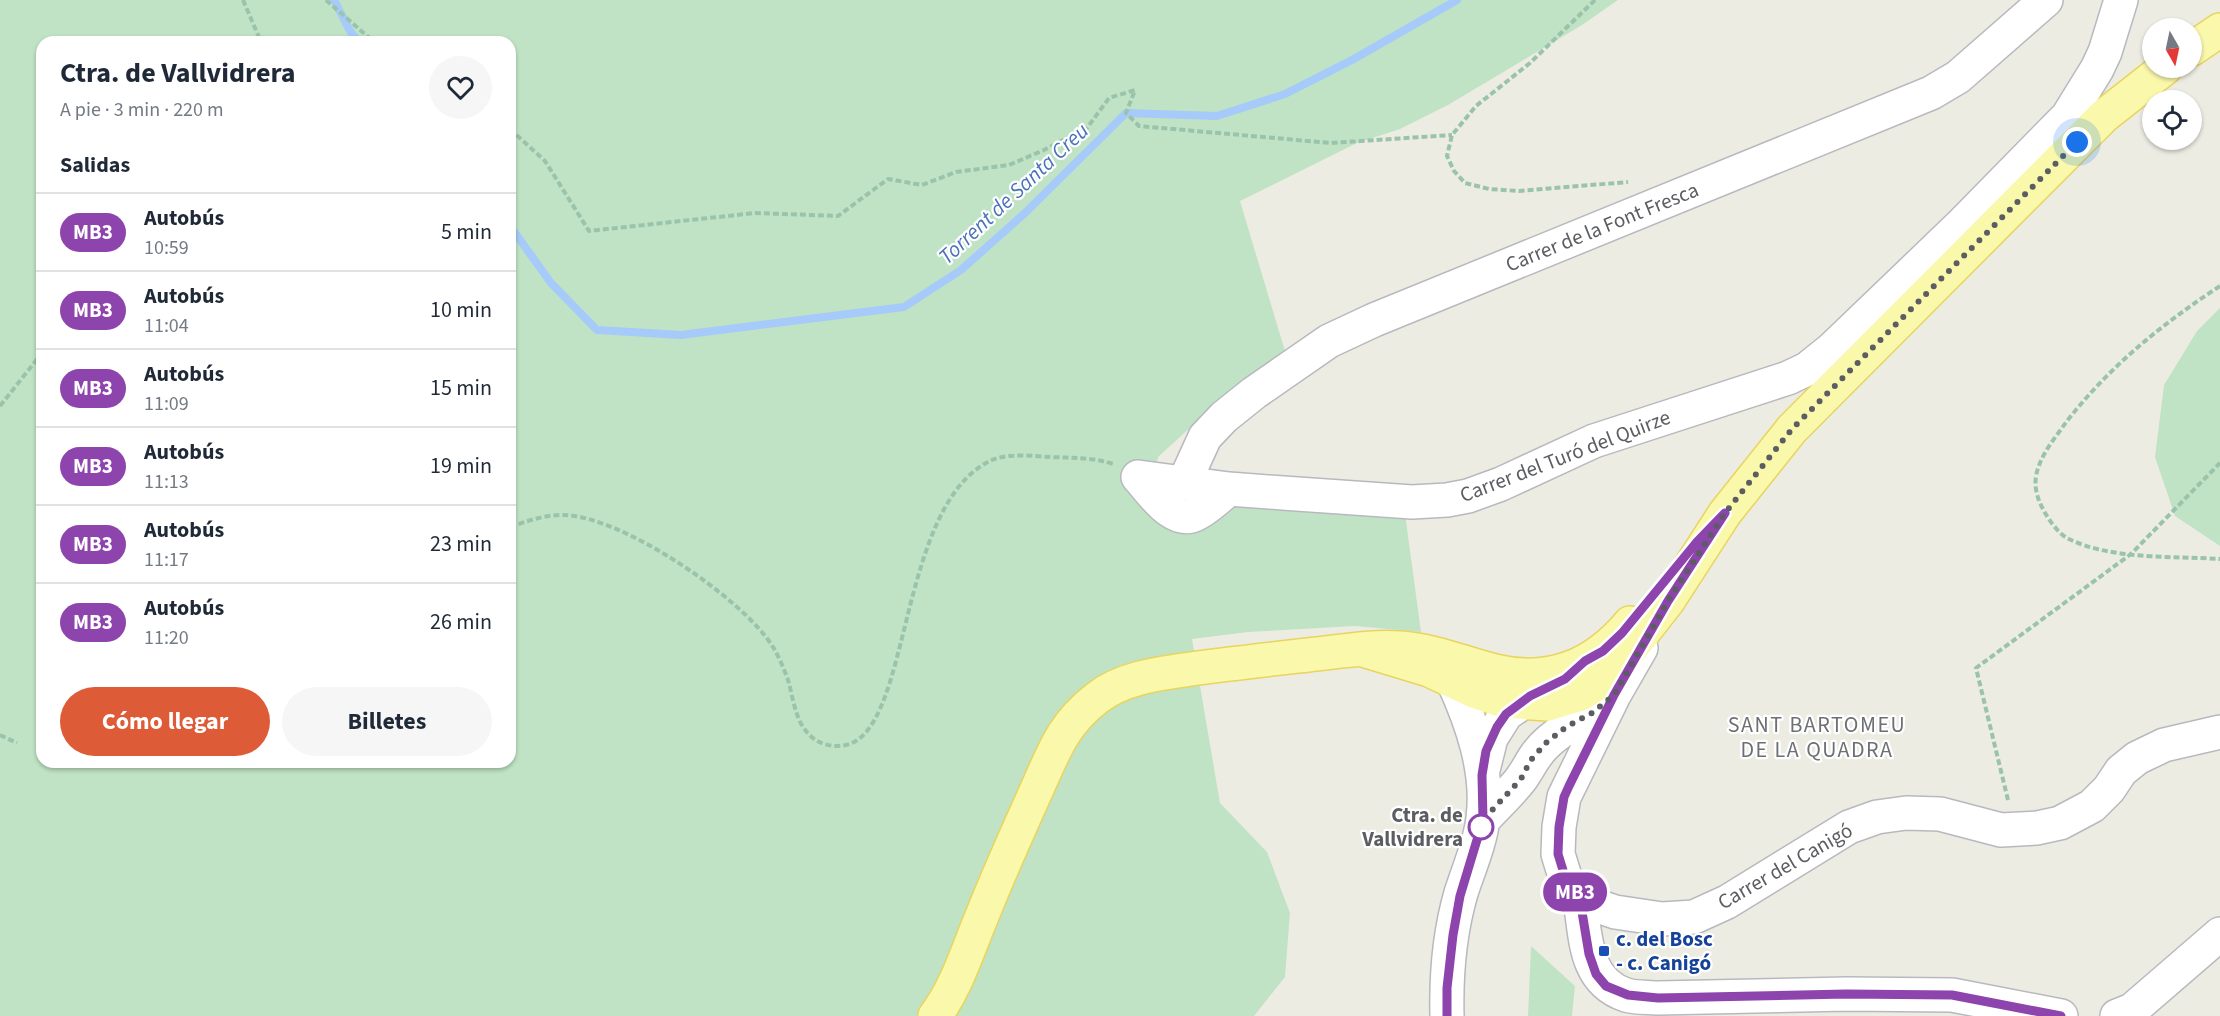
<!DOCTYPE html>
<html lang="es">
<meta charset="utf-8">
<style>
:root{--surface:#fff;--page:#f6f6f7;--text:#1f2937;--muted:#747a83;--line:#e0e1e3;--accent:#de5b37}
body{margin:0;font-family:"Source Sans 3",sans-serif;background:var(--page);color:var(--text);height:100vh;display:flex;flex-direction:column;font-size:22px;white-space:nowrap}
*{box-sizing:border-box;margin:0}
p{font-size:20px;color:var(--muted)}
.icon{flex:none;width:33px;height:33px;fill:none;stroke:currentColor;stroke-width:2;stroke-linecap:round;stroke-linejoin:round}
.map{position:relative;flex:1;overflow:hidden}
.drawer{position:absolute;left:36px;top:36px;width:480px;height:732px;display:flex;flex-direction:column;background:var(--surface);border-radius:18px;box-shadow:0 2px 4px #0004}
.drawer>*{flex:none}
.badge{padding:0 12px;border-radius:20px;font-size:21px;line-height:39px}
.needle{width:39px;rotate:171deg}
.tools{position:absolute;left:2142px;top:18px;display:grid;gap:12px}
.tools a{display:grid;place-items:center;width:60px;height:60px;border-radius:50%;background:var(--surface);box-shadow:0 2px 4px #0004;font-size:30px}
.you{position:absolute;width:30px;height:30px;margin:-15px;border:4px solid #fff;border-radius:50%;background:#1a73e8;box-shadow:0 0 0 9px #1a73e833}
.map>.badge{position:absolute;translate:-50% -50%;box-shadow:0 0 0 3px #fff}
h2{padding:0 24px;font-size:22px;line-height:54px}
.round{display:grid;place-items:center;flex:none;width:63px;height:63px;border-radius:32px;background:var(--page)}
.summary{display:flex;align-items:center;justify-content:space-between;height:102px;padding:0 24px}
h1{font-size:28px;font-weight:700;line-height:45px}
.primary-button{display:flex;gap:12px;margin-top:auto;padding:12px 24px}
.primary-button a{flex:1;height:69px;border-radius:36px;background:var(--accent);color:#fff;font-size:24px;font-weight:700;line-height:69px;text-align:center}
.primary-button a+a{background:var(--page);color:var(--text)}
ul{padding:0;list-style:none}
li{display:flex;align-items:center;gap:18px;height:78px;padding:0 24px;border-top:2px solid var(--line)}
li div{flex:1}
li b{display:block;font-size:22px}
li em{font-style:normal}
li .badge{min-width:66px;font-weight:700;text-align:center}
.map>svg:first-child{display:block}
</style>
<div class="map">
<svg width="2220" height="1016" viewBox="0 0 2220 1016">
<rect width="100%" height="100%" fill="#edece3"/>
<path fill="#c0e3c5" fill-rule="evenodd" d="M0,0h1618l-36,25 -134,80 -48,24 -43,14 -117,58 45,150 -59,44 -68,62 -11,51 83,-10 174,8 17,126 -66,-6 -107,6 -56,7 28,164 47,49 23,61 -5,64 -31,39h-1254zM42,42h468v720h-468z
M2220,308v238l-45,-30 -20,-59 9,-72 33,-54z
M1531,946l44,40 -3,30h-44z"/>
<g fill="none" stroke-linecap="round" stroke-linejoin="round">
<path stroke="#a6caf9" stroke-width="8" d="M334,0l16,31 9,11
M510,226l41,57 46,47 84,5 223,-28 57,-37 64,-57 101,-100 91,3 68,-22 67,-34 105,-60"/>
<defs>
<path id="minor" d="M1138,477l91,12 54,4 129,9 35,-2 21,-4 33,-12 93,-43 194,-63 19,-9 25,-20 128,-123 108,-110 29,-47 8,-17 16,-52
M1138,477c14,15 36,51 60,36 11,-6 21,-16 31,-24
M1184,483l21,-46 19,-20 30,-24 75,-52 45,-21 557,-227 27,-16 88,-77
M1641,648l-27,47 -50,102 -5,30 -1,27 8,26 14,20 35,12 47,7 32,-2 33,-15 122,-75 28,-10 29,-4 34,1 61,16 36,-2 23,-5 32,-17 17,-17 12,-18 16,-13 27,-13 56,-13
M1483,770l8,-32 15,-24 33,-23
M1483,820c12,-13 28,-28 38,-41 10,-14 13,-25 27,-37 20,-18 44,-29 65,-46
M1580,900c6,37 4,81 46,95 9,3 22,2 32,3l188,-4 106,1 109,21
M1447,1016c-1,-40 3,-85 14,-123 7,-22 20,-52 22,-75 6,-47 -11,-95 -30,-137
M2117,1016l15,-6 88,-76"/>
<path id="major" d="M2192,49l28,-19
M1363,650l66,20 45,21 30,10 44,3 33,-10 20,-13 13,-11 54,-69 57,-88 67,-84 312,-313 61,-48
M935,1016c22,-29 33,-67 47,-100 17,-43 36,-85 55,-127 17,-38 26,-65 60,-91 28,-22 68,-25 101,-30 37,-5 74,-9 110,-13 30,-3 62,-9 92,-7 33,2 63,15 95,23 55,13 99,-5 135,-48"/>
</defs>
<use href="#minor" stroke="#b8b9be" stroke-width="36"/>
<use href="#major" stroke="#e8d460" stroke-width="36"/>
<path stroke="#9ac3ab" stroke-width="4" stroke-dasharray="6 3" stroke-linecap="butt" d="M243,0l18,42
M326,0l48,42
M1595,0l-65,63 -54,43 -24,29 -5,21 7,15 11,12 24,6 30,2 109,-9
M510,129l35,32 44,70 166,-18 83,3 50,-37 34,6 34,-13 53,-7 35,-15 43,-22 22,-30 26,-8 -9,23 13,13 192,17 121,-8
M2220,286c-58,38 -110,80 -153,135 -12,17 -27,34 -31,55 -2,13 2,24 8,35 5,9 14,22 23,27 42,22 106,18 153,21
M0,406l42,-53
M510,527c17,-6 34,-12 53,-12 57,0 180,83 210,132 6,10 11,22 15,33 5,17 7,38 18,51 10,13 25,17 40,14 67,-15 50,-241 146,-285 17,-7 40,-4 58,-3 22,1 42,0 63,7
M0,735l17,8
M2008,800l-32,-132 155,-114 89,-91"/>
<use href="#minor" stroke="#fff" stroke-width="33"/>
<use href="#major" stroke="#faf8ab" stroke-width="33"/>
</g>
<g fill="none" stroke-linecap="round" stroke-linejoin="round">
<defs>
<path id="line" d="M1447,1016v-28l6,-53 7,-39 23,-76 -1,-45 4,-24 11,-24 9,-13 24,-18 35,-17 20,-18 18,-10 19,-18 74,-90 29,-30 -57,88 -54,94 -45,91 -5,11 -5,30 -1,27 8,26 14,20 9,54 7,20 10,12 22,9 30,3 188,-4 106,1 109,21"/>
</defs>
<use href="#line" stroke="#fff" stroke-width="14"/>
<use href="#line" stroke="#8e44ad" stroke-width="9"/>
<path stroke="#5b5d62" stroke-width="6" stroke-dasharray="0 10.8" d="M1481,827l2,-7 38,-41 9,-18 16,-18 20,-16 26,-14 22,-18 54,-94 57,-88 67,-84 285,-287"/>
</g>
<circle fill="#fff" stroke="#8e44ad" stroke-width="3" cx="1481" cy="827" r="12"/>
<rect fill="#1a4fb4" stroke="#fff" stroke-width="2" x="1598" y="945" width="12" height="12" rx="3"/>
<g text-anchor="middle" stroke-width="4.5" stroke-linejoin="round" paint-order="stroke">
<g font-size="21" fill="#5b5d62" stroke="#fff">
<text transform="translate(1602 227) rotate(-22)" y="7">Carrer de la Font Fresca</text>
<text transform="translate(1565 456) rotate(-21)" y="7">Carrer del Turó del Quirze</text>
<text transform="translate(1785 866) rotate(-30)" y="7">Carrer del Canigó</text>
</g>
<g font-size="21" font-weight="bold" fill="#5b5d62" stroke="#fff" text-anchor="end">
<text x="1463" y="822">Ctra. de<tspan x="1463" dy="24">Vallvidrera</tspan></text>
</g>
<g font-size="21" font-weight="bold" fill="#164399" stroke="#fff" text-anchor="start">
<text x="1616" y="946">c. del Bosc<tspan x="1616" dy="24">- c. Canigó</tspan></text>
</g>
<g font-size="22" font-style="italic" fill="#4a72bb" stroke="#fff">
<text transform="translate(1013 193) rotate(-43)" y="8">Torrent de Santa Creu</text>
</g>
<g font-size="22" letter-spacing="1.5" fill="#6c6f74" stroke="#fff">
<text x="1817" y="732">SANT BARTOMEU<tspan x="1817" dy="25">DE LA QUADRA</tspan></text>
</g>
</g>
</svg>
<div class="tools">
<a><svg class="needle" viewBox="-14 -14 28 28"><path d="M0-13l5 13h-10z" fill="#e53935"/><path d="M0 13l5-13h-10z" fill="#747a83"/></svg></a>
<a><svg class="icon" aria-label="locate" viewBox="0 0 24 24"><circle cx="12" cy="12" r="6"/><path d="M12 2v4M12 18v4M2 12h4M18 12h4"/></svg></a>
</div>
<div class="you" style="left:2077px;top:142px"></div>
<b class="badge" style="left:1575px;top:892px;background:#8e44ad;color:#fff">MB3</b>
<section class="drawer">
<div class="summary"><div><h1>Ctra. de Vallvidrera</h1><p>A pie · 3 min · 220 m</p></div><a class="round"><svg class="icon" aria-label="heart" viewBox="0 0 24 24"><path d="M12 20l-8-8c-3-5 5-10 8-4 3-6 11-1 8 4z"/></svg></a></div>
<h2>Salidas</h2>
<ul>
<li><span class="badge" style="background:#8e44ad;color:#fff">MB3</span><div><b>Autobús</b><p>10:59</p></div><em>5 min</em></li>
<li><span class="badge" style="background:#8e44ad;color:#fff">MB3</span><div><b>Autobús</b><p>11:04</p></div><em>10 min</em></li>
<li><span class="badge" style="background:#8e44ad;color:#fff">MB3</span><div><b>Autobús</b><p>11:09</p></div><em>15 min</em></li>
<li><span class="badge" style="background:#8e44ad;color:#fff">MB3</span><div><b>Autobús</b><p>11:13</p></div><em>19 min</em></li>
<li><span class="badge" style="background:#8e44ad;color:#fff">MB3</span><div><b>Autobús</b><p>11:17</p></div><em>23 min</em></li>
<li><span class="badge" style="background:#8e44ad;color:#fff">MB3</span><div><b>Autobús</b><p>11:20</p></div><em>26 min</em></li>
</ul>
<div class="primary-button"><a>Cómo llegar</a><a>Billetes</a></div>
</section>
</div>
